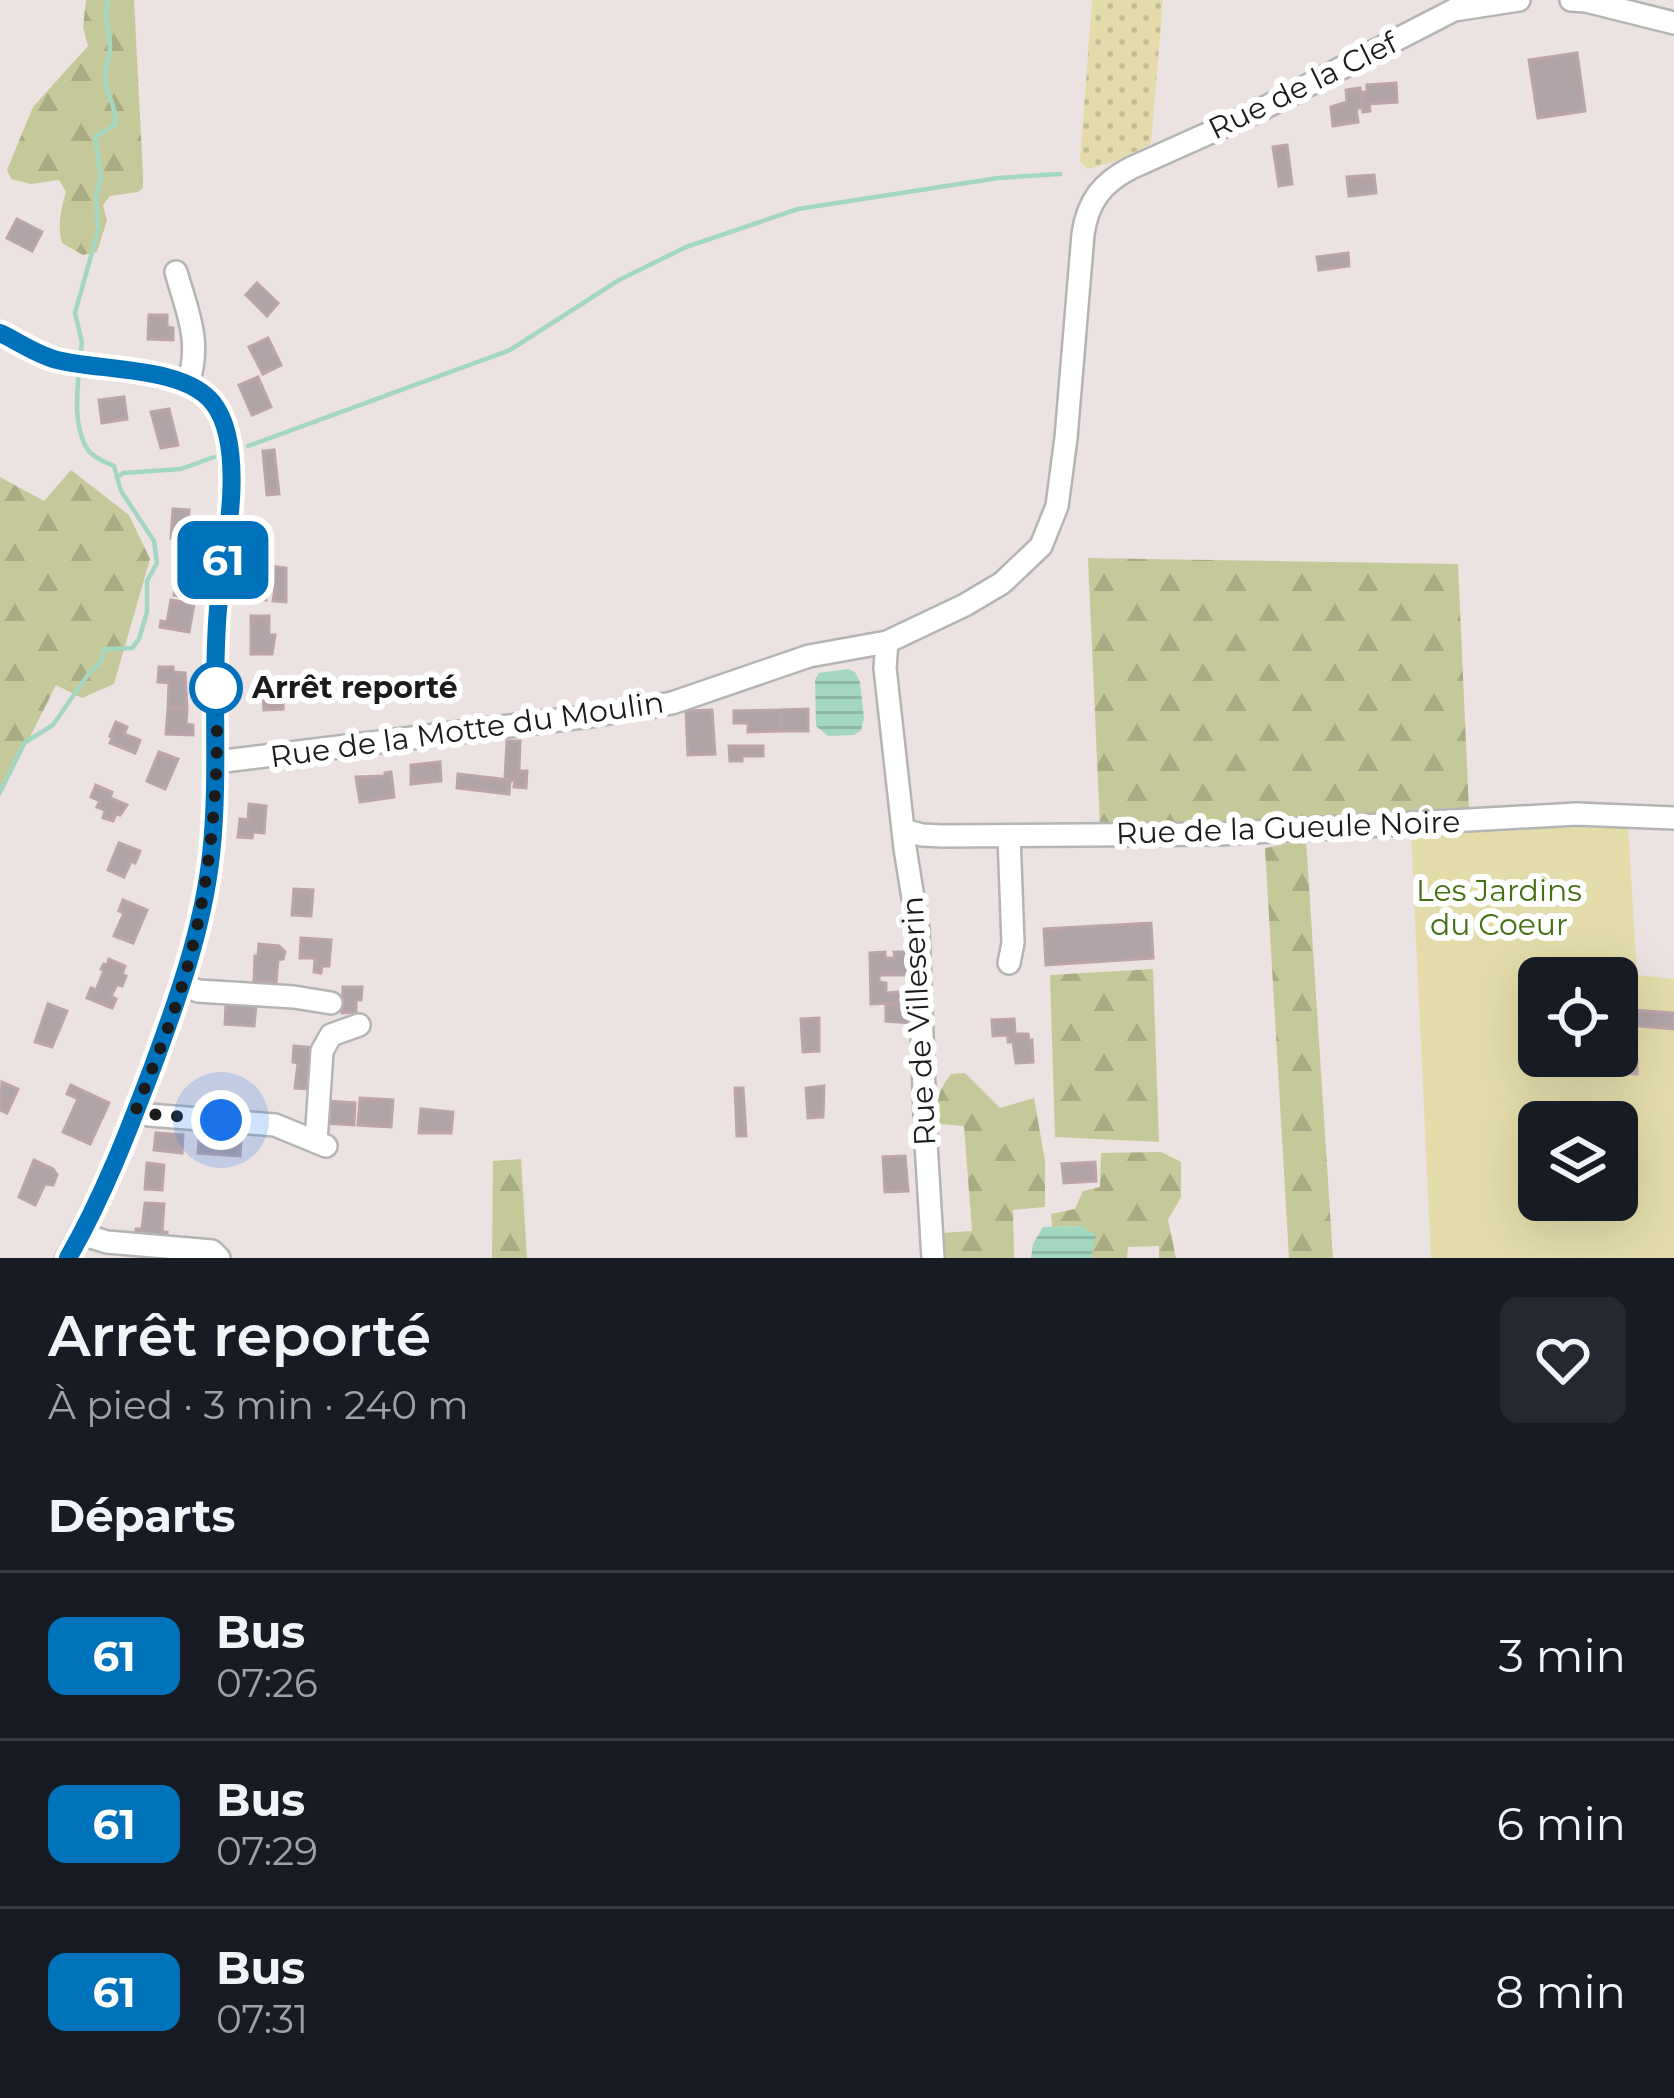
<!DOCTYPE html>
<html lang="fr">
<meta charset="utf-8">
<style>
:root{--surface:#171b24;--page:#242831;--text:#f1f3f6;--muted:#9ea1a6;--line:#363941}
body{margin:0;font-family:Montserrat,sans-serif;background:var(--page);color:var(--text);height:100vh;display:flex;flex-direction:column;font-size:45px;white-space:nowrap}
*{box-sizing:border-box;margin:0}
p{font-size:39px;color:var(--muted)}
.icon{flex:none;width:66px;height:66px;fill:none;stroke:currentColor;stroke-width:2;stroke-linecap:round;stroke-linejoin:round}
.map{position:relative;height:1258px;overflow:hidden}
.side{display:flex;flex-direction:column;background:var(--surface);flex:1}
.side>*{flex:none}
.badge{padding:0 24px;border-radius:18px;font-size:42px;line-height:78px}
.controls{position:absolute;left:1518px;top:957px;display:grid;gap:24px}
.controls a{display:grid;place-items:center;width:120px;height:120px;border-radius:18px;background:var(--surface);box-shadow:0 12px 48px #0002;font-size:60px}
.you{position:absolute;width:60px;height:60px;margin:-30px;border:9px solid #fff;border-radius:50%;background:#1a73e8;box-shadow:0 0 0 18px #1a73e833}
.map>.badge{position:absolute;translate:-50% -50%;box-shadow:0 0 0 6px #fff}
h2{padding:0 48px;font-size:45px;line-height:108px}
.round{display:grid;place-items:center;flex:none;width:126px;height:126px;border-radius:18px;background:var(--page)}
.head{display:flex;align-items:center;justify-content:space-between;height:204px;padding:0 48px}
h1{font-size:57px;font-weight:600;line-height:90px}
ul{padding:0;list-style:none}
li{display:flex;align-items:center;gap:36px;height:168px;padding:0 48px;border-top:3px solid var(--line)}
li div{flex:1}
li b{display:block;font-size:45px}
li em{font-style:normal}
li .badge{min-width:132px;font-weight:700;text-align:center}
.map>svg:first-child{display:block}
</style>
<div class="map">
<svg width="1674" height="1258" viewBox="0 0 1674 1258">
<defs>
<pattern id="grass-dots" width="8" height="8" patternUnits="userSpaceOnUse" patternTransform="scale(3)"><rect width="8" height="8" fill="#e3dcaa"/><path d="M2 2h.1M6 6h.1" fill="none" stroke="#c2bc92" stroke-width="1.8" stroke-linecap="round"/></pattern>
<pattern id="forest-firs" width="22" height="20" patternUnits="userSpaceOnUse" patternTransform="scale(3)"><rect width="22" height="20" fill="#c5c999"/><path d="M5 1l3.5 6h-7zM16 11l3.5 6h-7z" fill="#a9ac83"/></pattern>
<pattern id="water-rules" width="6" height="5" patternUnits="userSpaceOnUse" patternTransform="scale(3)"><rect width="6" height="5" fill="#a4d7c2"/><path d="M0 2.5h6" fill="none" stroke="#8db8a6"/></pattern>
</defs>
<rect width="100%" height="100%" fill="#ece2e1"/>
<path fill="url(#grass-dots)" d="M1092,0h71l-12,144 -36,17 -27,8 -8,-7z"/>
<path fill="url(#forest-firs)" d="M86,0h48l9,175v13l-5,4 -28,4 -7,9 4,15 -10,32 -14,3 -21,-12c-5,-17 -1,-34 4,-51l-7,-12 -28,4 -20,-5 -4,-9 26,-63 55,-61 -5,-19z
M71,470l58,45 21,44 -36,125 -32,14 -26,-13 -56,112v-320l44,24z
M1088,558l370,6 11,247 -312,16 -57,-1z
M1306,840l27,418h-44l-24,-410z
M1153,969l6,173 -104,-5 -5,-162z
M965,1073l35,35 34,-10 11,63v46l-32,3 1,48h-71l-2,-25 31,-2 -8,-105 -24,-2c-4,-22 -3,-32 11,-50z
M1161,1152l20,10v35l-13,23 8,38h-17v-12l-31,1 -1,11h-36l4,-23 -14,-9 -29,1 -1,-13 24,-5 8,-18 17,-4 1,-34z
M521,1159l6,99h-35l1,-97z"/>
<path fill="#e3dcaa" fill-rule="evenodd" d="M1575,824l53,1 9,150 37,4v279h-243l-20,-426zM1539,978h78v78h-78zM1539,1122h78v78h-78z"/>
<path fill="url(#water-rules)" d="M848,669l7,3 5,10 4,37 -3,11 -7,5 -26,1 -12,-10 -1,-46 4,-7z
M1081,1226l15,9 -5,23h-60l2,-14 10,-17z"/>
<g fill="none" stroke-linecap="round" stroke-linejoin="round">
<path stroke="#a4d7c2" stroke-width="4.5" d="M80,358l2,-15 -7,-30 23,-82 -2,-36 5,-19 -6,-39 21,-13c1,-18 -11,-31 -11,-47 0,-10 5,-19 5,-29 0,-17 -7,-30 -2,-48
M248,446l262,-96 109,-70 67,-33 112,-38 200,-31 62,-4
M117,478l6,-5 58,-4 33,-12
M0,792l24,-49 29,-18 36,-52 12,-11 3,-13 28,-1 7,-9 8,-27v-31l10,-18 -3,-22 -33,-50 -7,-25c-9,-4 -20,-8 -26,-16 -15,-22 -11,-56 -9,-81"/>
</g>
<path fill="#b1a4a6" stroke="#bca5aa" stroke-width="3" d="M1577,53l8,58 -47,7 -9,-58z
M1396,83l1,19 -28,2 1,7 -7,1 -2,-20h6v-7z
M1360,88l2,20h-6l2,14 -25,4 -2,-19 16,-5 -1,-12z
M1287,145l5,39 -13,2 -6,-39z
M1374,175l2,18 -27,3 -2,-19z
M17,219l25,13 -10,19 -25,-13z
M1348,253l1,13 -30,4 -2,-13z
M257,283l21,20 -11,13 -21,-21z
M149,315h18v12l6,1v12l-25,-1z
M268,338l13,27 -18,9 -14,-27z
M258,377l13,30 -19,8 -13,-30z
M124,397l3,22 -25,4 -3,-23z
M169,409l9,36 -17,3 -10,-36z
M274,450l5,44 -12,1 -4,-44z
M173,509l16,1 -2,29 -16,-1z
M180,561l19,4 -5,25h-3l-2,8 -15,-3z
M256,564l30,4v34l-13,-1 2,-12 -9,-2v13l-16,-2z
M171,600l23,4 -5,28 -29,-5 1,-6 6,1z
M251,616h18v19h6l-3,19h-21z
M159,667h14v5l12,1 2,36 -19,-1 1,-25 -11,-1z
M283,688v21l-19,1 -1,-12 -7,1v-10z
M168,708l19,1 -1,15 7,1v10l-27,-1z
M808,709v22h-27v-21z
M712,710l3,44 -27,1 -2,-44z
M781,710v21l-33,1v-9h-14v-12z
M116,722l11,5 -3,7 16,6 -5,13 -25,-10 3,-6 -3,-1z
M507,741h13l-1,30h8l-1,17 -12,-1 1,-6 -10,-2z
M729,746h34v10h-21v5h-12z
M159,752l19,7 -13,30 -18,-8z
M440,762l1,19 -30,3v-19z
M391,772l3,25 -34,5 -4,-25 29,-1v-3z
M458,774l52,6 -1,14 -52,-6z
M96,785l16,7 -2,6 17,7 -7,10 -4,-1 -3,7 -10,-3 2,-8 -8,-3 3,-6 -9,-4z
M249,804l17,2 -2,27 -11,-1 -1,6 -14,-1 2,-18 8,1z
M119,843l21,8 -5,12 -4,-2 -7,16 -16,-7z
M294,889l19,1 -2,26 -19,-1z
M123,900l24,10 -14,33 -19,-7 10,-23 -5,-2z
M1151,923l2,35 -107,7 -2,-36z
M301,938l30,2 -2,26h-7l-1,7 -7,-1 1,-14h-15z
M259,944l20,2 6,6 -2,7 -5,1 -2,23 -22,-2 1,-25h3z
M885,952v6h10l-1,-6h16v23h-31v7l7,1v10l24,-2 1,11 -40,2 -1,-51z
M109,959l16,7 -3,8 4,2 -4,10 -5,-2 -6,12 5,3 -4,9 -25,-10 4,-10 5,2 8,-19 -3,-2 3,-5 3,1z
M343,987h19l-1,13h-5v12l-14,1z
M48,1004l19,7 -15,36 -17,-5z
M226,1004l30,1 -2,21 -29,-2z
M912,1004l-1,19 -25,-2v-16z
M1617,1009l57,4v16l-57,-5z
M819,1018v33l-16,1 -2,-33z
M1014,1019l1,15h13l1,7 3,-1 1,22 -17,1 -3,-21h-5v-7l-15,1 -1,-16z
M294,1046l24,2 -8,41 -15,-1 3,-25 -5,-1z
M1592,1058l45,2v14l-45,-2z
M2,1082l16,7 -11,24 -7,-3z
M71,1085l38,18 -19,41 -27,-12 15,-33 -11,-5z
M824,1086l-1,31 -15,1 -2,-30z
M735,1088h8l3,48h-9z
M360,1098l33,2 -2,27 -33,-2z
M326,1101l29,2 -1,22 -30,-2z
M421,1109l32,3 -2,21h-32z
M156,1133l27,2 -1,18 -28,-3z
M199,1139l42,3 -1,14 -42,-3z
M905,1156l3,35 -23,1 -2,-35z
M34,1160l19,9 4,6 -4,10 -8,-1 -10,21 -16,-8z
M1095,1162l1,19 -32,2 -2,-19z
M147,1163l17,2 -2,25 -17,-1z
M145,1203l19,1 -2,28h5v9l-32,-3 1,-9h6z"/>
<g fill="none" stroke-linecap="round" stroke-linejoin="round">
<defs>
<path id="minor" d="M1571,0l15,1 88,22
M176,272c11,39 26,70 12,111
M0,333c19,9 37,22 58,27 42,12 127,6 155,42 34,44 11,153 5,207 -7,81 2,164 -7,246 -8,70 -31,137 -55,203 -26,69 -52,136 -89,200
M887,642l-2,26 20,180 13,81 8,214 7,115
M216,762l375,-46 81,-13 137,-47 78,-14 78,-37 37,-22 39,-37 16,-40 9,-68 17,-204c5,-33 19,-51 48,-66l125,-56 198,-102 65,-10
M903,830l19,5 20,1 277,-2 357,-20 98,4
M1009,963l4,-20 -4,-107
M183,985l15,6 96,6 37,6
M137,1110l12,5 126,10 51,21
M316,1142l6,-91 9,-16 28,-10
M81,1234l26,8 105,9 7,7"/>
</defs>
<use href="#minor" stroke="#b4b4b4" stroke-width="26"/>
<use href="#minor" stroke="#fff" stroke-width="21"/>
</g>
<g fill="none" stroke-linecap="round" stroke-linejoin="round">
<defs>
<path id="line" d="M0,333c19,9 37,22 57,27 43,11 128,6 156,43 35,44 11,152 5,206 -7,81 2,164 -7,246 -8,73 -33,143 -58,211 -25,66 -50,131 -85,192"/>
</defs>
<use href="#line" stroke="#fff" stroke-width="27"/>
<use href="#line" stroke="#0072bc" stroke-width="18"/>
<path stroke="#1b1b1b" stroke-width="12" stroke-dasharray="0 21.6" d="M216,688c4,84 -4,185 -27,273 -13,51 -34,100 -53,149l13,4 72,6"/>
</g>
<circle fill="#fff" stroke="#0072bc" stroke-width="6" cx="216" cy="688" r="24"/>
<g text-anchor="middle" stroke-width="12" stroke-linejoin="round" paint-order="stroke">
<g font-size="30" fill="#1b1b1b" stroke="#fff">
<text transform="translate(1303 86) rotate(-26)" y="10">Rue de la Clef</text>
<text transform="translate(467 730) rotate(-8)" y="10">Rue de la Motte du Moulin</text>
<text transform="translate(1288 828) rotate(-2)" y="10">Rue de la Gueule Noire</text>
<text transform="translate(919 1021) rotate(-93)" y="10">Rue de Villeserin</text>
</g>
<g font-size="30" font-weight="bold" fill="#1b1b1b" stroke="#fff" text-anchor="start">
<text x="252" y="698">Arrêt reporté</text>
</g>
<g font-size="30" fill="#467013" stroke="#fff">
<text x="1499" y="901">Les Jardins<tspan x="1499" dy="34">du Coeur</tspan></text>
</g>
</g>
</svg>
<div class="controls">
<a><svg class="icon" aria-label="locate" viewBox="0 0 24 24"><circle cx="12" cy="12" r="6"/><path d="M12 2v4M12 18v4M2 12h4M18 12h4"/></svg></a>
<a><svg class="icon" aria-label="layers" viewBox="0 0 24 24"><path d="M12 4l9 5-9 5-9-5zM3 14l9 5 9-5"/></svg></a>
</div>
<div class="you" style="left:221px;top:1120px"></div>
<b class="badge" style="left:223px;top:560px;background:#0072bc;color:#fff">61</b>
</div>
<section class="side">
<div class="head"><div><h1>Arrêt reporté</h1><p>À pied · 3 min · 240 m</p></div><a class="round"><svg class="icon" aria-label="heart" viewBox="0 0 24 24"><path d="M12 20l-8-8c-3-5 5-10 8-4 3-6 11-1 8 4z"/></svg></a></div>
<h2>Départs</h2>
<ul>
<li><span class="badge" style="background:#0072bc;color:#fff">61</span><div><b>Bus</b><p>07:26</p></div><em>3 min</em></li>
<li><span class="badge" style="background:#0072bc;color:#fff">61</span><div><b>Bus</b><p>07:29</p></div><em>6 min</em></li>
<li><span class="badge" style="background:#0072bc;color:#fff">61</span><div><b>Bus</b><p>07:31</p></div><em>8 min</em></li>
</ul>
</section>
